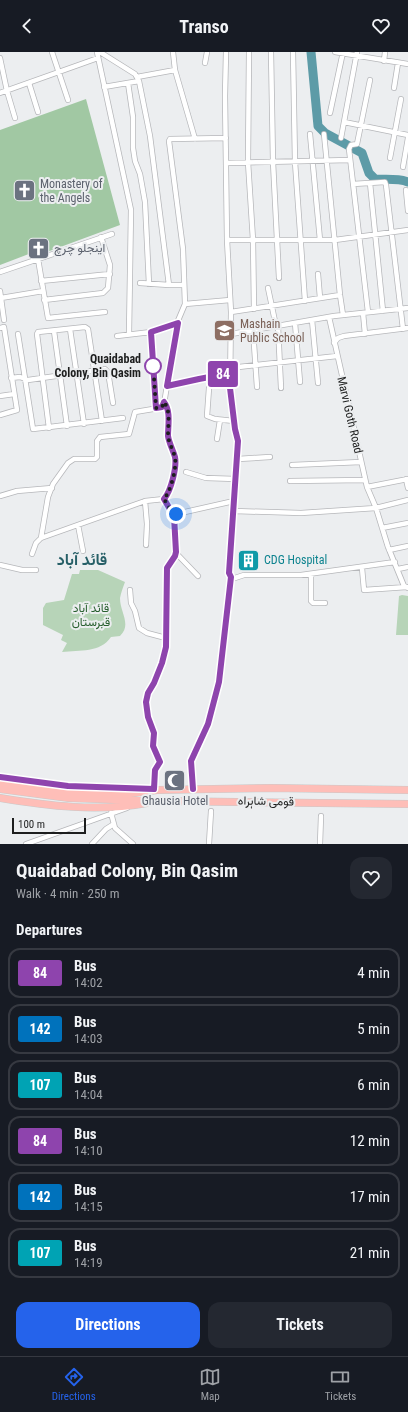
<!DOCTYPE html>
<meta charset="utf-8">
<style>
:root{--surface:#171b24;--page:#242831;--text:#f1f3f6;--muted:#9ea1a6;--line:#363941;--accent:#2563eb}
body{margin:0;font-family:"Roboto Condensed",Vazirmatn,sans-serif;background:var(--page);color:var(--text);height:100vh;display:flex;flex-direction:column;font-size:15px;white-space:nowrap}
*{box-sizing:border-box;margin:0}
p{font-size:13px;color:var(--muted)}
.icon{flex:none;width:22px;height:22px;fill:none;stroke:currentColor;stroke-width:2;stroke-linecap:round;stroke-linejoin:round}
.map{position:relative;height:792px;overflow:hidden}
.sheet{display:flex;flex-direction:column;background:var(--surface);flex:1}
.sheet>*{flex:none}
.badge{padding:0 8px;border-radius:3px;font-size:14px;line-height:26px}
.scale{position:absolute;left:12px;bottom:10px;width:74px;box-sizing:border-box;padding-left:4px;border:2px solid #1d1e1e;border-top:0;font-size:11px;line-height:14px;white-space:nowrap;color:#1d1e1e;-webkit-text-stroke:3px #eceef0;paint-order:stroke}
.you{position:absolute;width:20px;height:20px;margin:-10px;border:3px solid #fff;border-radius:50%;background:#1a73e8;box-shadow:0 0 0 6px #1a73e833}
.map>.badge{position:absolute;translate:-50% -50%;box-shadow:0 0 0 2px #fff}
h2{padding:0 16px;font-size:15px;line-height:36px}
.round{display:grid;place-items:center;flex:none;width:42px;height:42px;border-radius:12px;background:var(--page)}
.overview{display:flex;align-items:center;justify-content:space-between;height:68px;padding:0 16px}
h1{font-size:19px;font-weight:700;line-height:30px}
.action{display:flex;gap:8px;margin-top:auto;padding:8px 16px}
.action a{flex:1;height:46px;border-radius:12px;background:var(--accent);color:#fff;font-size:16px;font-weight:700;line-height:46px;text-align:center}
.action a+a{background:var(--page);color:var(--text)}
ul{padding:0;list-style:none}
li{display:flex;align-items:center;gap:12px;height:50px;margin:0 8px 6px;padding:0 8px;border:2px solid var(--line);border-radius:12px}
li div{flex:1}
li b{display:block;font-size:15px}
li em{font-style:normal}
li .badge{min-width:44px;font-weight:700;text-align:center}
header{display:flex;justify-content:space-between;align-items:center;height:52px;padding:0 16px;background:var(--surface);font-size:18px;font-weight:700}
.tabs{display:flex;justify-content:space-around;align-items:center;height:56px;border-top:1px solid var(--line);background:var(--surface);font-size:11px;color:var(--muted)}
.tabs a{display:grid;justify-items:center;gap:2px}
.tabs .active{color:var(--accent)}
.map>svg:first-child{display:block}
</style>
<header><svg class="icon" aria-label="back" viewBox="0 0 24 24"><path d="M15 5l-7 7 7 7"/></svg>Transo<svg class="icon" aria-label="heart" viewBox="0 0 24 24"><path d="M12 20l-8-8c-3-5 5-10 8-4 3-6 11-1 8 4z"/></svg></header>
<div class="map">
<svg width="408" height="792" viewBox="0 0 408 792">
<rect width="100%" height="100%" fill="#eceef0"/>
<path fill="#b7d4b8" d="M80,518h18l27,12c-2,5 -4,11 -5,16 0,15 12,26 0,38l-9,1c-11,16 -31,13 -49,15l5,-9 -6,-3 2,-5 -20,-10v-17l3,-5 18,-3 8,-26h7z
M402,543l6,1v39h-12l3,-39z"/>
<path fill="#a1c8a3" d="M86,47l34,126 -84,31 -2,-4 -34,13v-135z"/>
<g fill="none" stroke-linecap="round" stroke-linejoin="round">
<path stroke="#5d9ba7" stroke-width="9" d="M311,0l7,74 7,7 37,20 7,20 6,6c11,1 23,-1 33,3"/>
<defs>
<path id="minor" d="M52,0l16,48
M97,0l34,158 -2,124
M100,0l35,22 4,7 11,55 19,149
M173,0l2,18 20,69
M226,0l-1,44 2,144 4,72 -1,76 5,41 3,12 -9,132 2,4 4,1 9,-3h57l94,-13
M249,0l-1,110 5,78 1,69
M271,0l2,110 6,116
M293,0l2,110 10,139
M335,0l73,12
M0,6l7,33 8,27
M384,9l1,-9
M205,11l2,-11
M137,25l38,-7
M29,31l9,29
M128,31l5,34v31l2,13 5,13 5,28 4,82
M104,35l35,-6
M394,36l4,-25
M0,41l98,-35
M330,61l13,-61
M344,70l64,13
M310,82l10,106
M324,82l16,161 3,20
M341,86l16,-86
M390,106l11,-59
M226,111l124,-3
M403,115l5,-29
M370,131l13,128
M353,132l32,-2 1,3 17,144
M406,138l2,21
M227,188h108l73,-10
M38,207l10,59 57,-6
M0,220l112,-38
M318,222l2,24
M41,229l69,-7
M140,231l29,2h15
M268,236l8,38
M0,239l4,29
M1,246l42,-7
M44,248l59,-7 5,-5 2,-23 -9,-28
M185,252l45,-4
M231,260l109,-17
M368,260l-19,-163 2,-4 6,-1 13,-64
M363,261l2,21
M329,265l38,170 9,21 12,39 16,39 4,2
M312,268l6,63
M295,271l5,59
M278,274l3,62
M0,276l4,-1 13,83 -17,5
M70,277l14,95
M253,278l4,57
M54,279l13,95
M151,280l5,77
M18,282l15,95 90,-11
M231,282l103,-18 74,-8
M117,284l34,-4 26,-9
M334,291l4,-5 6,-2 64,-8
M230,316l107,-12
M11,326l9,-1 8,3 77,-11 3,3 5,31
M167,335l32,-8 31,-6
M209,336l-2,28 8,3 19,2
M0,344l14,-2
M49,376l-12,-94 1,-2 47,-5 3,2 14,92
M217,387l3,-19
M238,407l32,-2
M292,413l69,-3
M186,420l20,6 30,1
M406,427l2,9
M290,429l75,-1
M367,435l41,-8
M0,444l17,-5 35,-3
M164,447c7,-8 13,-32 11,-42 -2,-7 -6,-14 -7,-21 0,-11 3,-25 -4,-34
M145,449l2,23 -1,21
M234,459l67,2 75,-5 32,-8
M78,473l5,26
M382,476l26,-5
M41,486l7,-41 5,-13 15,-21 6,-4h21l2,-2v-16l3,-4 29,-3 6,-22 24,-4 5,-4 13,-81 8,-19 -2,-55 -14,-108 1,-2 56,-1
M389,498l19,-4
M175,500l23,24
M32,502l4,-11 5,-5 104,-37 19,-2 10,16
M0,513l22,5h14
M362,516l2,22 43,-3
M398,517l10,-2
M311,522v27l2,2h12
M130,538l1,13 4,8 4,17 8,5 19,5
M154,737l1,-19 5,-8 -7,-16 1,-13 -6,-16 -2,-14 2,-10 6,-10 8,-20 4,-16 1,-79 8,-12v-4l-1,-37 2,-1 58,-13
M193,737l-2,-28 17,-37 11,-42 12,-105
M111,761l4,15 18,16
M26,792l101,-36
M92,792l14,-15 8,-5
M209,792l2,-33
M320,792l1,-28"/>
<path id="trunk" d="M0,725l68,9 69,3
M0,730l68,9 40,2 19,1 30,-4 114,-2 137,2
M0,737l69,9 90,3 249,3
M0,746c48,8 98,14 147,5"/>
</defs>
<use href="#minor" stroke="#b6b7ba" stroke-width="6"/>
<use href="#trunk" stroke="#c9c9c9" stroke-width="8"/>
<use href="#minor" stroke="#fff" stroke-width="4.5"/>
<use href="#trunk" stroke="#febeb8" stroke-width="7"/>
</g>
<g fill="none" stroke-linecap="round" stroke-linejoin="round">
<defs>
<path id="line" d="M0,725l68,9 86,3 1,-19 5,-8 -7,-16 1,-13 -6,-16 -2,-15 2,-9 6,-10 8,-20 4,-16 1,-79 8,-12 1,-4 -2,-36 -10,-17c7,-8 13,-32 11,-42 -2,-7 -6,-14 -7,-21 0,-11 3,-25 -4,-34l-2,5 -6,1 -5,-76 27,-9 -11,63 32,-7 31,-6v15l5,41 3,12 -9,132 2,4 -12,105 -11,42 -17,37 2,28"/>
</defs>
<use href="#line" stroke="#fff" stroke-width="9"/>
<use href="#line" stroke="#8e44ad" stroke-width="6"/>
<path stroke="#1d1e1e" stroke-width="4" stroke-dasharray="0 7.2" d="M153,314v-4l3,46 6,-1 2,-5c7,9 4,23 4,34 1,7 5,14 7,21 2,10 -4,34 -11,42l10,17 2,-2"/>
</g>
<defs>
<symbol id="church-square" viewBox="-11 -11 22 22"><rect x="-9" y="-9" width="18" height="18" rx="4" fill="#6b7280" stroke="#eceef0"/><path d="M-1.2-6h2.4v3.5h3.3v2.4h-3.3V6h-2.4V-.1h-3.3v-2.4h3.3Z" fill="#fff"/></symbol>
<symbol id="school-square" viewBox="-11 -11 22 22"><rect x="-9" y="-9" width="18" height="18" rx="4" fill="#8d6e63" stroke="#eceef0"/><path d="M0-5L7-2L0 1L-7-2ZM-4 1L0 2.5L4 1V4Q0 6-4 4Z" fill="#fff"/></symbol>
<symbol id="building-square" viewBox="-11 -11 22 22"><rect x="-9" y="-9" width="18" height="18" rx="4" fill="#0f9aa8" stroke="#eceef0"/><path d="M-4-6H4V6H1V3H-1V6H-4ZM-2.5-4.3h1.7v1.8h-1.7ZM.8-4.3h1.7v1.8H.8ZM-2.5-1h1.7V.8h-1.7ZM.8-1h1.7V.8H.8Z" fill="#fff"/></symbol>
<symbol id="mosque-square" viewBox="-11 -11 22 22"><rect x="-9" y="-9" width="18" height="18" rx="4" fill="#6b7280" stroke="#eceef0"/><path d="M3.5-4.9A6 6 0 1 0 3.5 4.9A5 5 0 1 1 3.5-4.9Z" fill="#fff"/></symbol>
</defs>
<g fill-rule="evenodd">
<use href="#church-square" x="12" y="126" width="25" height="25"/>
<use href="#church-square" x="26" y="184" width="25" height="25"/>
<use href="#school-square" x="212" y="266" width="25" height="25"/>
<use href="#building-square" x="236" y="496" width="25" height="25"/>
<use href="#mosque-square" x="162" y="716" width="25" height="25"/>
</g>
<circle fill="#fff" stroke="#8e44ad" stroke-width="2" cx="153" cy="314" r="8"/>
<g text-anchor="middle" stroke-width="4" stroke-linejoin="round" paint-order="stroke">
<g font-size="12" fill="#5b616d" stroke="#eceef0" text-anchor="start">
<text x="40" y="136">Monastery of<tspan x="40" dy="14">the Angels</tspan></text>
<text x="54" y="200">اینجلو چرچ</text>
<text x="175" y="753" text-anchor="middle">Ghausia Hotel</text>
</g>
<g font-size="12" fill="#785e54" stroke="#eceef0" text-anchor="start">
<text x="240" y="276">Mashain<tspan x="240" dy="14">Public School</tspan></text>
</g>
<g font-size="12" font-weight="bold" fill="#1d1e1e" stroke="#eceef0" text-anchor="end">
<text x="141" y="311">Quaidabad<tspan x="141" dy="14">Colony, Bin Qasim</tspan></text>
</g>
<g font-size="12" fill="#1d1e1e" stroke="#eceef0">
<text transform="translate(350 363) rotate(77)" y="4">Marvi Goth Road</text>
<text transform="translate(266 749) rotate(1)" y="4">قومی شاہراہ</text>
</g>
<g font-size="12" fill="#0d838f" stroke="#eceef0" text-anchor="start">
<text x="264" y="512">CDG Hospital</text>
</g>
<g font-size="12" fill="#296030" stroke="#eceef0">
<text x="91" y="560">قائد آباد<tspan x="91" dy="14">قبرستان</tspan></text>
</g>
<g font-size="16" font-weight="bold" fill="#265f67" stroke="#eceef0">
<text x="82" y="513">قائد آباد</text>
</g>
</g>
</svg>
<div class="scale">100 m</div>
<div class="you" style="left:176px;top:462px"></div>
<b class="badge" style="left:223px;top:322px;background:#8e44ad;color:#fff">84</b>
</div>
<section class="sheet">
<div class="overview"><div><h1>Quaidabad Colony, Bin Qasim</h1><p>Walk · 4 min · 250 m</p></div><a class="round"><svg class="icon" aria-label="heart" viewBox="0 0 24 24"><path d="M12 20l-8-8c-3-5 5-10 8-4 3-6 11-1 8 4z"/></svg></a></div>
<h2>Departures</h2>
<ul>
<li><span class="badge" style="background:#8e44ad;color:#fff">84</span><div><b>Bus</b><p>14:02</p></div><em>4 min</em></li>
<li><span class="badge" style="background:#0072bc;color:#fff">142</span><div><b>Bus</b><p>14:03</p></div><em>5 min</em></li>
<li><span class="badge" style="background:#00a3b4;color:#fff">107</span><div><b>Bus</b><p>14:04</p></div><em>6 min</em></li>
<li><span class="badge" style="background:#8e44ad;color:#fff">84</span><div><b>Bus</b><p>14:10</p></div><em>12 min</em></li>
<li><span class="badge" style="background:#0072bc;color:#fff">142</span><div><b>Bus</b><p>14:15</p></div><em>17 min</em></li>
<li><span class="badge" style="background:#00a3b4;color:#fff">107</span><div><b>Bus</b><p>14:19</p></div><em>21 min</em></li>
</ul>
<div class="action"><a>Directions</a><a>Tickets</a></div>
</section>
<nav class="tabs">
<a class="active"><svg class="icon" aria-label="directions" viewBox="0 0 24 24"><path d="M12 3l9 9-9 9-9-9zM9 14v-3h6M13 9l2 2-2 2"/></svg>Directions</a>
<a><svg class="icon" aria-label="map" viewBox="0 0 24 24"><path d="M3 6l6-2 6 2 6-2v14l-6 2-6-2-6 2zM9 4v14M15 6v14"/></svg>Map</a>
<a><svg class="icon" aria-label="tickets" viewBox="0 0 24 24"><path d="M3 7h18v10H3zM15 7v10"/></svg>Tickets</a>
</nav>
